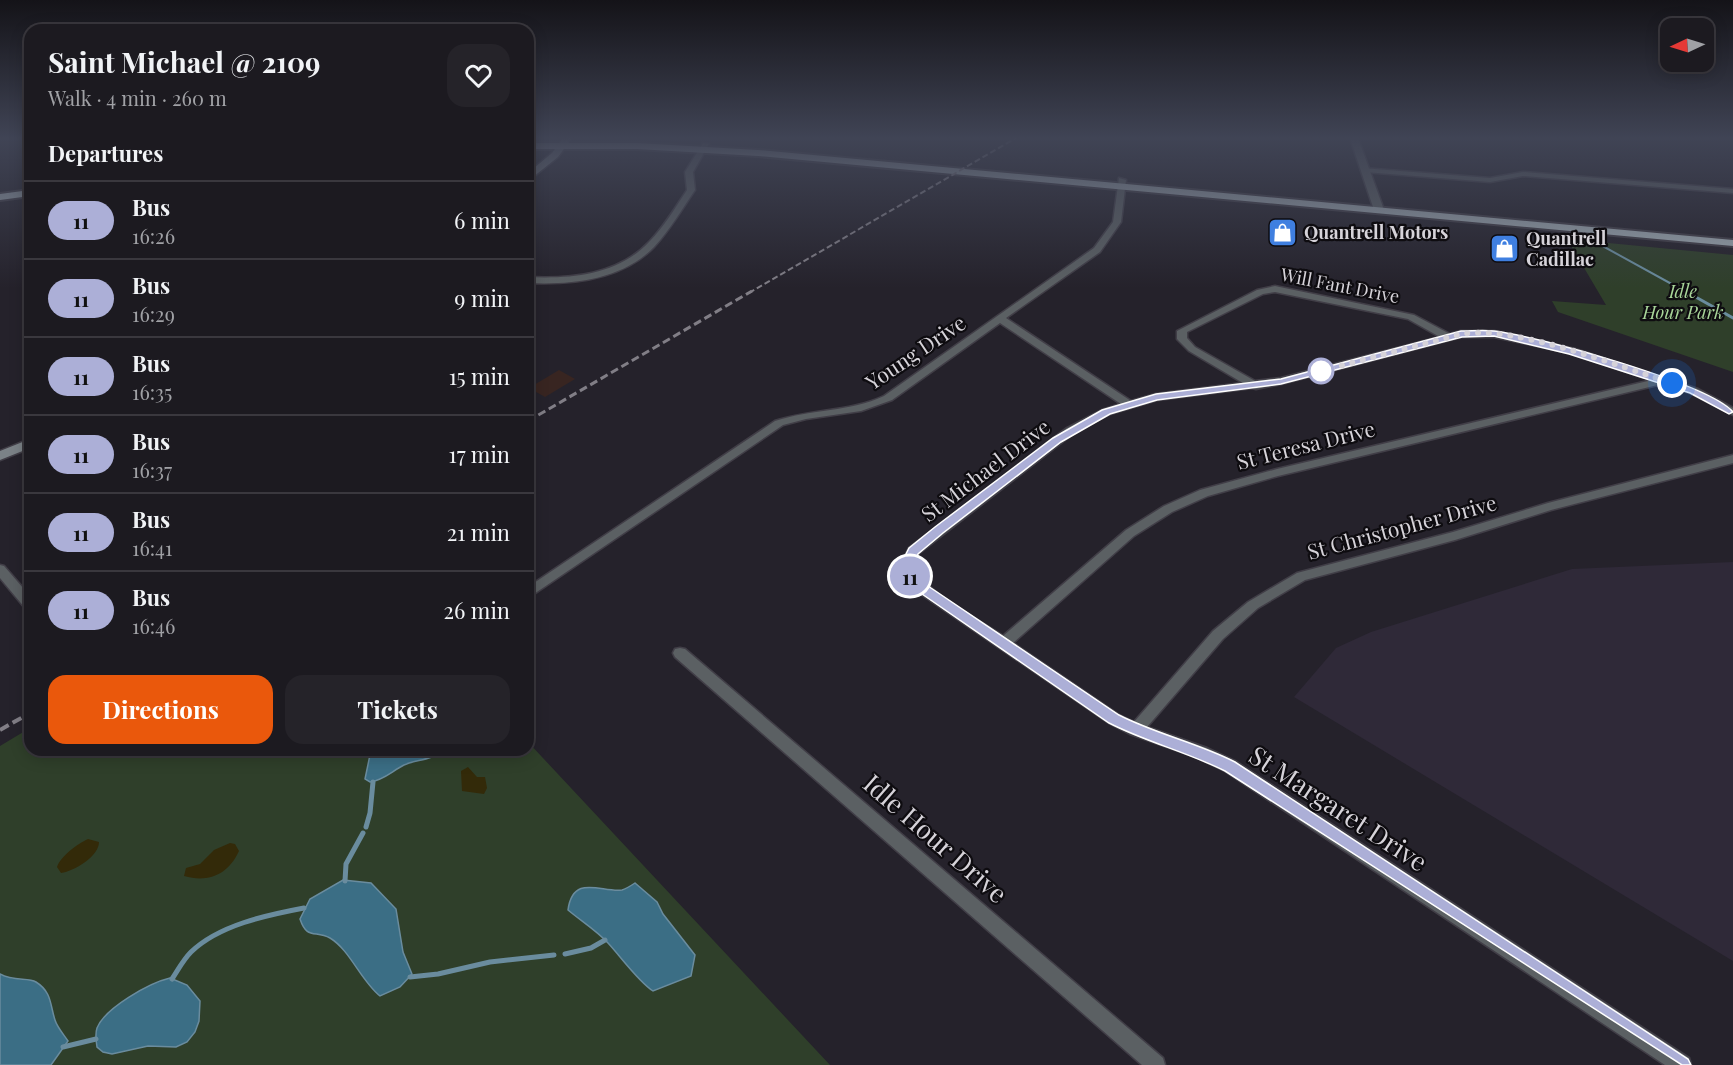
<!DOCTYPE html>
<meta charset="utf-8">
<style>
:root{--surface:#1c1a20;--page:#252329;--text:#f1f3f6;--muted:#a0a1a5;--line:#3a383e;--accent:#ea580c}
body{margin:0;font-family:"Playfair Display",serif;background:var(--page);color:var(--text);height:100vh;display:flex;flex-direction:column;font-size:22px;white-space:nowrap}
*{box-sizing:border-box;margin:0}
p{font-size:20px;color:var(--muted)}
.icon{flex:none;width:33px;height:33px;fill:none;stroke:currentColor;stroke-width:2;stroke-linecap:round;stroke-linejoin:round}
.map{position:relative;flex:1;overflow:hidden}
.sheet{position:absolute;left:24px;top:24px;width:510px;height:732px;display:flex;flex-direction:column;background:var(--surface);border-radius:18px;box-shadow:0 3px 15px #0003,0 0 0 2px var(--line)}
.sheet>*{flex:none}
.badge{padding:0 12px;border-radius:20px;font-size:21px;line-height:39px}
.needle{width:39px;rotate:266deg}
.fabs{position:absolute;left:1660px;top:18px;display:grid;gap:12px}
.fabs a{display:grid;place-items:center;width:54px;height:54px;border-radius:12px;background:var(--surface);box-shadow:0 3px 15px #0003,0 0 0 2px var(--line);font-size:30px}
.you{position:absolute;width:30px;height:30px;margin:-15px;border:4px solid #fff;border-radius:50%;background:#1a73e8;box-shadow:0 0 0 9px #1a73e833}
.map>.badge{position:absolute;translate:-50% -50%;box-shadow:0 0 0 3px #fff}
h2{padding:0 24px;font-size:22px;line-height:54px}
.round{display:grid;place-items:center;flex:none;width:63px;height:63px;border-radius:18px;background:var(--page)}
.head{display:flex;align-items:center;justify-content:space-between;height:102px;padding:0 24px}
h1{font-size:28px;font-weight:700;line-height:45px}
.cta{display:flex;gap:12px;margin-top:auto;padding:12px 24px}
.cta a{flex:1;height:69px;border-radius:18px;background:var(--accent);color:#fff;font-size:24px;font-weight:700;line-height:69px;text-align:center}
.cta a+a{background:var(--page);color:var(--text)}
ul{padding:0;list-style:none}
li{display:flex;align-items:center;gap:18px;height:78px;padding:0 24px;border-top:2px solid var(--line)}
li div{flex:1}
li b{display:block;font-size:22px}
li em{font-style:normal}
li .badge{min-width:66px;font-weight:700;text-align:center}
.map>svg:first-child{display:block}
</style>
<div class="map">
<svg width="1733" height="1065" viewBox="0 0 1733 1065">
<rect width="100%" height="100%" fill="#25222b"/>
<path fill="#2f2938" d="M1733,562v399l-439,-264 42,-49 35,-16 201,-63z"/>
<path fill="#382521" d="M559,370l16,9 -30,18 -16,-9z"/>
<path fill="#2f3f2a" d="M1567,239l166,16v117l-175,-60 -6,-11 54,4z
M30,728v22h498v-8l302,323h-830v-319z"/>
<path fill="#332a09" d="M468,767l9,10h8l2,11 -3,6 -22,-3 -1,-20z
M88,839l11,3c0,14 -24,29 -38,31l-4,-6c4,-11 20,-23 31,-28z
M230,843l5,1 4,7c-11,24 -31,32 -55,25l2,-8 14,-4 14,-14z"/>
<path fill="#3b6e85" stroke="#6a8c9e" stroke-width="1.5" d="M371,750h71c-11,11 -24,9 -38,15 -12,6 -20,15 -34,17l-5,-3z
M343,880l28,3 25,26 7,43 9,22 -12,13 -20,9c-19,-15 -30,-46 -50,-58 -15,-8 -23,2 -30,-19l10,-20z
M635,883l22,19 6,12 32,41 -4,21 -38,15c-15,-10 -32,-34 -45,-48 -12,-13 -27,-22 -40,-33 5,-37 34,-17 54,-20 4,-1 10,-5 13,-7z
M0,974c14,8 28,3 36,8 16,10 14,23 19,38 2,7 9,15 13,21l-17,24h-51z
M170,978l17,7 13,16 -1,20 -4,11 -8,10 -11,5 -28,-1 -36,8 -9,-2 -6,-5c-1,-6 -2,-13 0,-19 8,-20 52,-45 73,-50z"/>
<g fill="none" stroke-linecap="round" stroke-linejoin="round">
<path stroke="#6a8c9e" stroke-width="2" d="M1588,238l100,55"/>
<path stroke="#6a8c9e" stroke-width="3" d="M1685,291l48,27"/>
<path stroke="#6a8c9e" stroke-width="5" d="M366,827l4,-14 3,-31
M345,881l1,-17 17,-31
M565,954l26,-6 14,-8
M410,977l28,-3 52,-12 64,-7
M172,979c6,-9 11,-19 19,-27 28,-27 76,-37 113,-44
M63,1047l33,-8"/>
<defs>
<path id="minor" d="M703,143l6,1 -16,28 2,18c-13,19 -25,40 -41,57 -32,33 -82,38 -126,36v-6c43,2 90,-2 121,-35 15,-15 26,-34 38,-52l-2,-18z
M1362,168l128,10 33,-6 210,17v4l-210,-17 -33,6 -125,-10 -4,-2z
M1119,178l7,2 -5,42 -21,30 -94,66 125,83 25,-7 87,-11 -54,-32 -12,-12v-8l80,-41 18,-4 139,29 36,19 11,-3h33l81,18 123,40 35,19v7l-43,-22 -28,-9 -384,92 -70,20 -36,16 -38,24 -121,107 106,72 15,7 79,-91 35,-29 49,-29 156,-41 95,-29 185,-48v8l-182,47 -96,30 -150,40 -47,28 -35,31 -76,88 60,21 28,13 454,297 2,7h-26l-440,-294 -29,-14 -66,-23 -21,-11 -188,-129 -13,-12 -8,-16 9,-18 158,-120 35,-18 19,-6 -121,-81 -108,77 -31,11 -55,8 -23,6 -255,173v-11l247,-166c36,-12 75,-9 109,-25l210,-148 19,-26zM1275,292l133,27 32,18 -159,41 -26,3 -60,-34 -8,-9v-6l76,-38zM1461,337h33l76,16 82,27 -375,89 -77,21 -36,16 -38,24 -123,106c-24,-16 -79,-45 -91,-70l6,-12 157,-122 35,-18 47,-14 95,-12 4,1 25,-5z
M0,565l4,1 26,30v14l-5,-2 -25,-30z
M680,648l5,1 478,409 2,7h-23l-467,-408 -2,-4 2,-4z"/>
<path id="tertiary" d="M1350,138h8l26,72 -2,2 -8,-2z"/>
<path id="secondary" d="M563,138h9l-14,19 -30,24v-8l24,-20z
M30,439v9l-30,12v-9z"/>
<path id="trunk" d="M528,143h109l121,7 975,90v6l-975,-90 -121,-7h-109z
M30,190v6l-30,4v-6z"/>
</defs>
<use href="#minor" stroke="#413e47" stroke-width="3"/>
<use href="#tertiary" stroke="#413e47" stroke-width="3"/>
<use href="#secondary" stroke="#413e47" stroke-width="3"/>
<use href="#trunk" stroke="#413e47" stroke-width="4"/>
<use href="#minor" fill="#5b6063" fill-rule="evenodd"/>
<use href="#tertiary" fill="#5b6063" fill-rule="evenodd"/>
<use href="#secondary" fill="#7b8287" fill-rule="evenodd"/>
<use href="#trunk" fill="#9ea9b0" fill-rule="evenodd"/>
<path stroke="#817e86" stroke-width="2" stroke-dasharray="6 3" stroke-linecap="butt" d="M749,293l267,-155"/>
<path stroke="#817e86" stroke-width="3" stroke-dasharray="8 4" stroke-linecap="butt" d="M528,421l224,-130"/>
<path stroke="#817e86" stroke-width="4" stroke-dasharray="10 4.5" stroke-linecap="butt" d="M0,730l30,-17"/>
</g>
<linearGradient id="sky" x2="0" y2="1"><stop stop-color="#141318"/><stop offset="0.48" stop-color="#404455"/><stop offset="1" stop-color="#404455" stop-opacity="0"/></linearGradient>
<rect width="1733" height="288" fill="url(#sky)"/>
<path fill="#acafd7" stroke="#fff" stroke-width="1.5" d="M1461,331c11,0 22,-1 33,0 44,5 215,53 239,81l-4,2 -39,-21 -121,-39 -75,-18 -32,1 -181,47 -124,16 -47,14 -49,28 -118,91 -25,21 -5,12 4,11 14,11 188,127c37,19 79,28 116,47l453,297 3,6h-9l-457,-294c-38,-19 -79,-29 -116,-48l-187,-129 -14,-12 -8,-16 9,-18 26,-21 118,-89 49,-28 54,-16 125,-15z"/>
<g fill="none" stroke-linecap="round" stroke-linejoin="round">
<path stroke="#d6d3d9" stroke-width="6" stroke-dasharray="0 10.8" d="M1321,371l140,-37c55,-9 156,32 211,49"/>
</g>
<defs>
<symbol id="shop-square" viewBox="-11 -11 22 22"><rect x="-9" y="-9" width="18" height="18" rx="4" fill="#3f7fe0" stroke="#0e0c10"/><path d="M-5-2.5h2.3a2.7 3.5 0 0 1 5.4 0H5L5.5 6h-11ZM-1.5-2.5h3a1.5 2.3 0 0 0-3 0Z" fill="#fff"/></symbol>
</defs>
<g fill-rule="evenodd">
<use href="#shop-square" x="1266" y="216" width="33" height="33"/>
<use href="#shop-square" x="1488" y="232" width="33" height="33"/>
</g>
<circle fill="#fff" stroke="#acafd7" stroke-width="3" cx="1321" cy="371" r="12"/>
<g text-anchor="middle" stroke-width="4.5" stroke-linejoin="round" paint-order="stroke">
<g font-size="18" font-weight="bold" fill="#d6d3d9" stroke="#0e0c10" text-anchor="start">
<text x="1304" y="239">Quantrell Motors</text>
<text x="1526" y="245">Quantrell<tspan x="1526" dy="21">Cadillac</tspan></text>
</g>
<g font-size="18" fill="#d6d3d9" stroke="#0e0c10">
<text transform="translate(1340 286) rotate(11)" y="6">Will Fant Drive</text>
</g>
<g font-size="18" font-style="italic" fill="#a8d599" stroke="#0e0c10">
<text x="1683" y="298">Idle<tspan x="1683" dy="21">Hour Park</tspan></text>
</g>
<g font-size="21" fill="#d6d3d9" stroke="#0e0c10">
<text transform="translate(916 353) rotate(-34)" y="7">Young Drive</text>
<text transform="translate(1306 446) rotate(-14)" y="7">St Teresa Drive</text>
<text transform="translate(986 471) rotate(-37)" y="7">St Michael Drive</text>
<text transform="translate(1402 528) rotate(-15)" y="7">St Christopher Drive</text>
</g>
<g font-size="26" fill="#d6d3d9" stroke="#0e0c10">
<text transform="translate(1338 809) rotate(33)" y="9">St Margaret Drive</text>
<text transform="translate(935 839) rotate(41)" y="9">Idle Hour Drive</text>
</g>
</g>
</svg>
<div class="fabs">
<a><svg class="needle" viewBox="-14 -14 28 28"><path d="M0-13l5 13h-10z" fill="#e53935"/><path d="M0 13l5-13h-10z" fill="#a0a1a5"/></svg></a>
</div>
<div class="you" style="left:1672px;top:383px"></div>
<b class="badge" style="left:910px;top:576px;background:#acafd7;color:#111">11</b>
<section class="sheet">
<div class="head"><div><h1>Saint Michael @ 2109</h1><p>Walk · 4 min · 260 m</p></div><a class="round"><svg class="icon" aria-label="heart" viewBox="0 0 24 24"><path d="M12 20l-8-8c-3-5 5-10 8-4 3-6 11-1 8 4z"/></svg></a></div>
<h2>Departures</h2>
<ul>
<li><span class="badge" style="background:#acafd7;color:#111">11</span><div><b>Bus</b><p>16:26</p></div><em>6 min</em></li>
<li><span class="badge" style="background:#acafd7;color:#111">11</span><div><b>Bus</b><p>16:29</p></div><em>9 min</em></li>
<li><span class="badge" style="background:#acafd7;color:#111">11</span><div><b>Bus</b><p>16:35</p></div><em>15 min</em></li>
<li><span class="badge" style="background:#acafd7;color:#111">11</span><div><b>Bus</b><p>16:37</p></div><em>17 min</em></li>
<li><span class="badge" style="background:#acafd7;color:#111">11</span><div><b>Bus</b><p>16:41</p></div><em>21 min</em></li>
<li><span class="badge" style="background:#acafd7;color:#111">11</span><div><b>Bus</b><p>16:46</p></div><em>26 min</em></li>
</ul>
<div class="cta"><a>Directions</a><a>Tickets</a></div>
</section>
</div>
